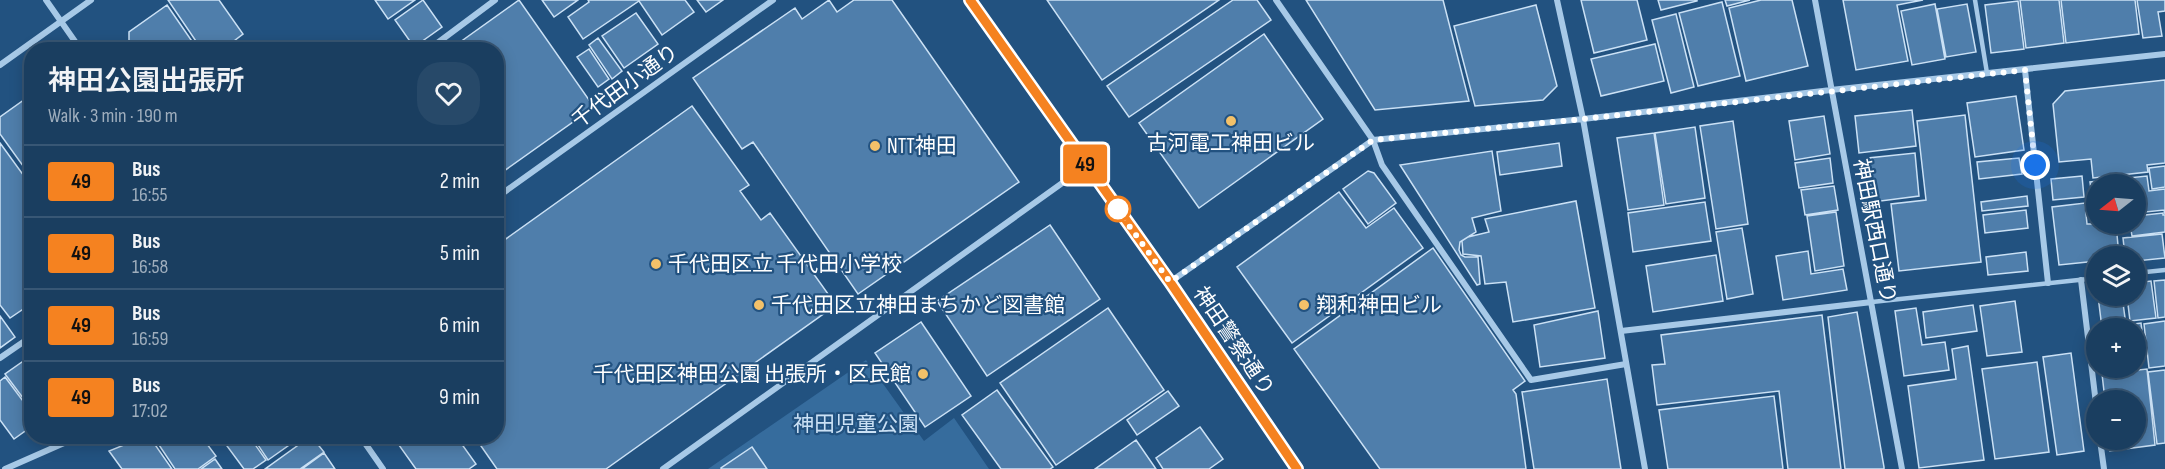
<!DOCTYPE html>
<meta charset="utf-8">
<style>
:root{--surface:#1a3e60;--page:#274969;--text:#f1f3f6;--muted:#9faebd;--line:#385775}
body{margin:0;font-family:"Sofia Sans Condensed","Noto Sans JP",sans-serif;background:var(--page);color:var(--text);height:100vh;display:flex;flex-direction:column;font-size:22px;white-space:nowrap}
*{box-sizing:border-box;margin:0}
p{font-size:20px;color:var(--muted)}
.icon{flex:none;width:33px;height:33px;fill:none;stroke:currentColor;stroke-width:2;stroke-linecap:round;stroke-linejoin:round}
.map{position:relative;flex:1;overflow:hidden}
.sheet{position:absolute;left:24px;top:42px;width:480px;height:402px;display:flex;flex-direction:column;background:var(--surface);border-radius:24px;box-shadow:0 3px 15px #0003,0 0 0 2px var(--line)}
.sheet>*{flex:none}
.badge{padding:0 12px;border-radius:4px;font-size:21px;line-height:39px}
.needle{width:39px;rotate:253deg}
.controls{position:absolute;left:2086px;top:174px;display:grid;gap:12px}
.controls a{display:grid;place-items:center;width:60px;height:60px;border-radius:50%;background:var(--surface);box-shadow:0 3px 15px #0003,0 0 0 2px var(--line);font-size:30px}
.you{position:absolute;width:30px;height:30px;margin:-15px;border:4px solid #fff;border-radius:50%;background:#1a73e8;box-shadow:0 0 0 9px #1a73e833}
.map>.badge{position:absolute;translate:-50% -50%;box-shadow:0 0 0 3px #fff}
.round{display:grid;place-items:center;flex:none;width:63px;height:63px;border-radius:24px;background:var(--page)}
.summary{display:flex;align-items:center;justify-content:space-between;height:102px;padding:0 24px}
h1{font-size:28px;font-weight:600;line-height:45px}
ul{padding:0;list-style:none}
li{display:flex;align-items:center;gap:18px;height:72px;padding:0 24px;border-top:2px solid var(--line)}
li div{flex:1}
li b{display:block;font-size:22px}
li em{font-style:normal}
li .badge{min-width:66px;font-weight:700;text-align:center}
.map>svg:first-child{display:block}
</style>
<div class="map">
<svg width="2165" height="469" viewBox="0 0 2165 469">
<rect width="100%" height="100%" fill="#225280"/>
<path fill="#366c9d" d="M866,360l58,81 30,-23 35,51h-281z"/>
<path fill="#4f7eab" stroke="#cbe1f5" stroke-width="1.5" d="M168,0h51l24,34 -21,16h-20z
M375,0h40l-27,19z
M423,0l19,27 -28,20 -19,-27z
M519,0l75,107 -97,69 -1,-126h-47z
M542,0h36l-24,17z
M588,0h97l9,12 -32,23 -23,-34 -56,38 -15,-22 21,-15z
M697,0h26l-17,12z
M829,0l8,12 17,-12h38l127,182 -161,112 -105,-152 -11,7 -49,-71 102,-70 7,11z
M1047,0h172l-117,80z
M1233,0h24l14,20 -142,97 -22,-31z
M1306,0h137l26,101 -94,9z
M1581,0h56l10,40 -53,13z
M1658,0h39v1l-36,9z
M1725,0h25l-23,6z
M1761,0h31l16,66 -62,15 -17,-73z
M1843,0h80l-26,5 11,56 -52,9z
M2020,0h39l5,43 -38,5z
M2061,0h74l4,34 -73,9z
M2137,0h28v11l-7,1 4,24 -19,2z
M2018,1l6,48 -33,4 -6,-48z
M1722,2l18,74 -42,10 -19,-73z
M1935,4l10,55 -33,6 -11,-54z
M1967,4l9,48 -30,5 -9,-48z
M167,5l31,45h-69v-18z
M1536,5l21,81 -14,14 -68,6 -21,-80z
M636,13l22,31 -34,24 -22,-32z
M1676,14l18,73 -23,6 -19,-73z
M1264,34l59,85 -124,89 -60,-85z
M598,38l24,33 -10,8 -23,-34z
M237,43l5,7h-14z
M1655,44l9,37 -63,15 -10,-37z
M589,49l20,30 -11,8 -21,-30z
M2165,80v83l-18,2 1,7 -55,6 -2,-19 -32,3 -6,-58 12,-13z
M2016,96l8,54 -49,7 -8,-54z
M28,97l4,4 -1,76 -31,-43v-17z
M692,106l57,79 -9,6 21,29 9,-7 66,92 -230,164h-109l-23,-33h22v-190z
M1912,110l4,36 -57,7 -4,-37z
M1965,115l16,147 -82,9 -8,-67 35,-4 -9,-79z
M1824,116l6,38 -35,6 -6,-39z
M1733,121l15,103 -32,5 -16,-103z
M1695,127l10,71 -39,6 -11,-71z
M1654,133l10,72 -36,5 -11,-72z
M0,143l32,44v116l-22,15 -10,-13z
M1559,143l3,23 -62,9 -3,-23z
M1492,151l9,60 -29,7 4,14 -16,10 -1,8 2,5 4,2h13l2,27 -3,1 -77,-120z
M1915,153l4,43 -46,6 -5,-44z
M1830,158l3,25 -34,5 -4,-25z
M2019,158l3,16 -43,5 -2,-17z
M2165,166v21l-13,2 -3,-21z
M1368,171l6,2 22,30 -28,21 -25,-35z
M2082,176l2,21 -31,3 -2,-21z
M2147,176l2,15 16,-2v25l-1,-4 -28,3v-29h-39v33l-2,1 -5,-36z
M1834,186l4,24 -33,5 -4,-25z
M1339,192l27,36 28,-20 29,40 -131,95 -55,-76z
M2027,196l1,10 -46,5 -1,-9z
M1576,201l19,107 -82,14 -7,-40 -21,2 -4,-28 -18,-2 -1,-13 6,-4 21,-5 -4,-13z
M1705,202l6,39 -78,11 -5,-39z
M2085,203l2,21h29l3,32h-22v5l-38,4 -7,-58z
M2026,210l2,18 -43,5 -2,-18z
M1836,212l8,54 -29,5 -8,-55z
M2163,213v2h2v17l-33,4 -2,-12h6v-8z
M1050,225l50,74 -113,77 -50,-75z
M1742,228l11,66 -26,5 -11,-67z
M2162,234l3,24 -29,3v-5h-11l-2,-18z
M1433,248l92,133 -12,9 3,4 10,75h-146l-86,-120z
M1808,251l3,23 32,-5 4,21 -64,10 -7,-44z
M2026,252l2,19 -40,4 -2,-18z
M1716,255l7,46 -70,11 -7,-46z
M2165,280v37l-7,1 -4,-37z
M2151,281l5,37 -26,3 -3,-25h9v-13z
M2098,296h24l4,29 15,-2 4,31 -9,1v-27h-34z
M2015,301l7,51 -35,4 -7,-50z
M1973,305l4,26 -51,7 -3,-26z
M1108,308l56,82 -108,75 -56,-82z
M1916,308l6,37 23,-3 4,28 -45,6 -9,-65z
M1598,311l7,47 -65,9 -6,-42z
M1857,312l27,155v2h-39l-17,-152z
M1822,315l19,154h-53l-9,-78 -122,14 -5,-40 13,-1 -4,-29z
M0,316l15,21 -15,11z
M2165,321v45l-16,2 -5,-44z
M921,322l50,74 -46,31 -50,-74z
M1968,346l16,114 -65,8 -11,-82 48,-7 -4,-30z
M2071,353l13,98 -27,4 -14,-98z
M22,362l10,12v36l-27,-36z
M2037,362l12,90 -54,7 -13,-90z
M2147,369l8,76 -45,6 -1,-11h27v-40h-31l-3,-26z
M2165,370v73l-8,1 -9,-72z
M5,377l27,36v13l-18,13 -14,-19v-39z
M1607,379l14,90h-87l-12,-77z
M997,390l56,77 -3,2h-49l-39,-54z
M1168,391l11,15 -42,29 -10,-15z
M1774,396l9,73h-115l-9,-59z
M1200,427l23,32 -14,10h-46l-7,-11z
M146,436h3l23,33h-50l-13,-18z
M153,436h48l15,20 -18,13h-23z
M220,436h18l-12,9z
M241,436h8l17,24 -13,9h-9l-17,-23z
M252,436h50l-34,24z
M311,436l13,16 -24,17h-35z
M402,436h54l20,28 -7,5h-53l-20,-28z
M1136,440l20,29h-61z
M752,447l15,22h-46v-1z
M324,453l11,16h-33z
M215,459l7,10h-21z"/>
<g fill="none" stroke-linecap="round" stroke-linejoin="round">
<path stroke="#a7c9e7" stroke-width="4.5" d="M1975,0l12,73
M2136,273l29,-3
M1872,302l225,-24"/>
<path stroke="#a7c9e7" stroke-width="6" d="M46,0l35,50
M1276,0l97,140 9,25 149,215 95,-16
M1557,0l26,119 62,350
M1815,0l87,469
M428,50l67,-50
M0,65l91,-65
M2025,70l23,213
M496,198l277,-198
M2081,280l16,132
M1170,282l203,-142 210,-21 248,-29 334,-36
M1621,331l251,-29
M0,358l32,-22
M360,436l23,33
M2100,440l4,29
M5,469l75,-33
M663,469l423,-303"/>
<path stroke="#d1e4f6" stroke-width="12" d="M970,0l200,282 127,187"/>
</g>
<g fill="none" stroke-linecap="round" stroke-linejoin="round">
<defs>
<path id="line" d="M970,0l200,282 127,187"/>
</defs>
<use href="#line" stroke="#fff" stroke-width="14"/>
<use href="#line" stroke="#f58220" stroke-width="9"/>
<path stroke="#fff" stroke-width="6" stroke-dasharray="0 10.8" d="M1118,209l-4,-4 56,77 203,-142 210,-21 442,-49 10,95"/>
</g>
<g fill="#f3c169" stroke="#225280" stroke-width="2">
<circle cx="1231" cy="121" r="6"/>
<circle cx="875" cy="146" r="6"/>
<circle cx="656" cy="264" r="6"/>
<circle cx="759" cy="305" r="6"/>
<circle cx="1304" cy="305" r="6"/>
<circle cx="923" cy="374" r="6"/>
</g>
<circle fill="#fff" stroke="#f58220" stroke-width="3" cx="1118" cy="209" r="12"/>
<g text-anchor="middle" stroke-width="4.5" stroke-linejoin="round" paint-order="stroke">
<g font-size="21" fill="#fff" stroke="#225280">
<text transform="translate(625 86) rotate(-36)" y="7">千代田小通り</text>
<text transform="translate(1875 231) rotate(79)" y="7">神田駅西口通り</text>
<text transform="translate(1234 341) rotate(56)" y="7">神田警察通り</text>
</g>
<g font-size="21" fill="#fff" stroke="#225280" text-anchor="start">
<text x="1231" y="150" text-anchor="middle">古河電工神田ビル</text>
<text x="887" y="153">NTT神田</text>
<text x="668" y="271">千代田区立 千代田小学校</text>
<text x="771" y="312">千代田区立神田まちかど図書館</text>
<text x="1316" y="312">翔和神田ビル</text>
<text x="911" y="381" text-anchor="end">千代田区神田公園 出張所・区民館</text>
</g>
<g font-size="21" fill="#cbe1f5" stroke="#225280">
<text x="856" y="431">神田児童公園</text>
</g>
</g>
</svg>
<div class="controls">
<a><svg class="needle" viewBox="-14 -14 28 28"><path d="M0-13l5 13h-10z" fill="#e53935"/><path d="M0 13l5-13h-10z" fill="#9faebd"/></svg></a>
<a><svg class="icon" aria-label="layers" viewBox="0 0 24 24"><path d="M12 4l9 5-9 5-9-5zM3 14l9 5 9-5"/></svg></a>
<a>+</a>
<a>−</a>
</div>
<div class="you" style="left:2035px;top:165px"></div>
<b class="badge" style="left:1085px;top:164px;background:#f58220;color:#111">49</b>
<section class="sheet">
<div class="summary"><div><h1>神田公園出張所</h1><p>Walk · 3 min · 190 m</p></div><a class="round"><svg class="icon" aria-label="heart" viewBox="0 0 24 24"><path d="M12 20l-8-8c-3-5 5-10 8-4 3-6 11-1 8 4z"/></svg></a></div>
<ul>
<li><span class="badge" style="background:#f58220;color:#111">49</span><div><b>Bus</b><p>16:55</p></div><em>2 min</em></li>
<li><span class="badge" style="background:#f58220;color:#111">49</span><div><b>Bus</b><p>16:58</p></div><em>5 min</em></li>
<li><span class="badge" style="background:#f58220;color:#111">49</span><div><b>Bus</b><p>16:59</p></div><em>6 min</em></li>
<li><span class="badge" style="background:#f58220;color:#111">49</span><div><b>Bus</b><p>17:02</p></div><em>9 min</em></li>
</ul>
</section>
</div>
